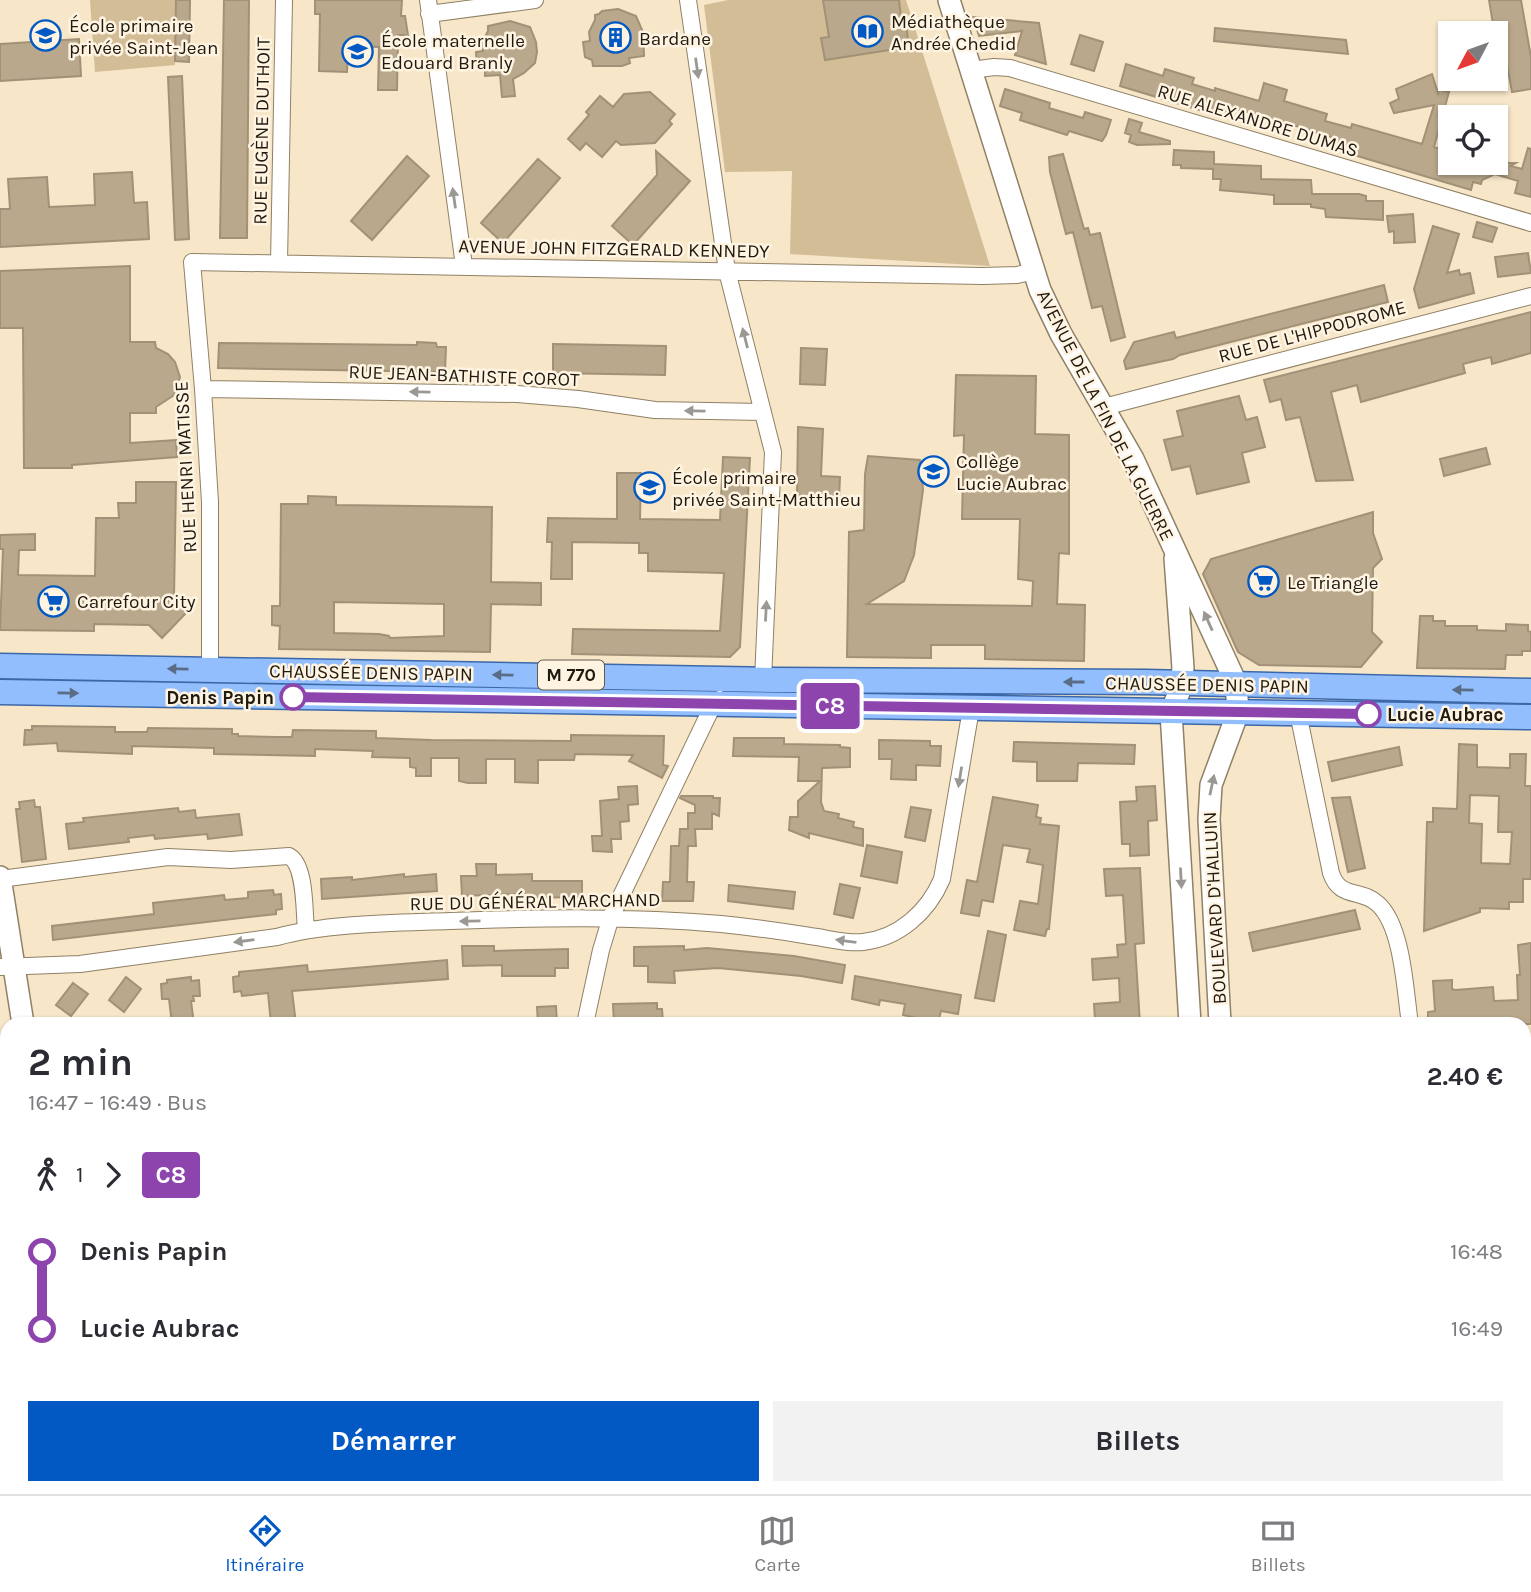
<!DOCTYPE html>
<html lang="fr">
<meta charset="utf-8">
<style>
:root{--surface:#fff;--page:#f2f2f3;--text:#2b2b33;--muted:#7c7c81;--line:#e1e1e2;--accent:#0259c3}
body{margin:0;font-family:Karla,sans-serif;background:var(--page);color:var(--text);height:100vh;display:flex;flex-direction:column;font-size:26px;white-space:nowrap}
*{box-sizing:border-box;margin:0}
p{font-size:23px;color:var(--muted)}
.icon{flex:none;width:38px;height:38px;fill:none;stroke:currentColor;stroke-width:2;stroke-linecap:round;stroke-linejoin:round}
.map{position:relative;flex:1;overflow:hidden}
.sheet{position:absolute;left:0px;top:1017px;width:1531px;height:478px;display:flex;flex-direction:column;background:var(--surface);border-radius:21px 21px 0 0;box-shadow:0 2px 5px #0004}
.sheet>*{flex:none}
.badge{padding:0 14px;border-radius:5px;font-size:24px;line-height:46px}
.needle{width:46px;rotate:229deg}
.controls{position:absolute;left:1438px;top:21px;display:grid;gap:14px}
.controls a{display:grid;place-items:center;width:70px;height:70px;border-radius:0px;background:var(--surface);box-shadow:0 2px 5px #0004;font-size:35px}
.map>.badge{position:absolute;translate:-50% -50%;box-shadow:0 0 0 4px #fff}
.legs{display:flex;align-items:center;gap:10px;height:77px;padding:0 28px;font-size:23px}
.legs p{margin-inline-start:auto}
.summary{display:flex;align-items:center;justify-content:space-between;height:119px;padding:0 28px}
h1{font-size:38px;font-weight:700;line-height:52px}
.cta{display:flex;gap:14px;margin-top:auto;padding:14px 28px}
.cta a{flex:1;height:80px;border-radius:0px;background:var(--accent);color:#fff;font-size:28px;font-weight:700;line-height:80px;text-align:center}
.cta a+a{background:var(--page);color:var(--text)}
ul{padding:0 28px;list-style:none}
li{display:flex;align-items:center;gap:24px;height:77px;font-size:26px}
li i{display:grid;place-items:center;width:10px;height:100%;margin:0 9px;background:currentColor}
li i::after{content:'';width:18px;height:18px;margin:-9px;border:5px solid;border-radius:50%;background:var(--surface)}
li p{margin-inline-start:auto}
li:first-child i{background:linear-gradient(#0000 50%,currentColor 0)}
li:last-child i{background:linear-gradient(currentColor 50%,#0000 0)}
.menu{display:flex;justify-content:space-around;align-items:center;height:98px;border-top:2px solid var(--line);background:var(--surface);font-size:19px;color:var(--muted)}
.menu a{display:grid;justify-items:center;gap:4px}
.menu .selected{color:var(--accent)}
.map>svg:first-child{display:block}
</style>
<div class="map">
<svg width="1531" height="1494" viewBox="0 0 1531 1494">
<rect width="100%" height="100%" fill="#f7e6c8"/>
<path fill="#d3bd97" d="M90,0h86l-1,65 -80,7z
M728,0h178l84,266 -200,-12 2,-83 -67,1 -21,-167z
M234,1488h259l3,6h-261z"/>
<path fill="#b9a88c" stroke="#a29176" stroke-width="2" fill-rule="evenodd" d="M176,0h14l-1,62 -14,-1z
M224,0h25l-2,238h-27z
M315,0h87l-1,16h4l3,19h-10l-1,55h-19l1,-43 -31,-1 -1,26 -28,-1 1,-57h-5z
M823,0h76l3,25h4l3,22 -84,13 -4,-22 8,-1z
M1489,0h32l10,57v32l-19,3 -13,-70 -6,2z
M618,9l18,7 7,16 1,24 -15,2 1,5 -8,3h-29l-1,-6 -7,-3 -2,-15 7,-1 -1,-9 6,-12v-5l4,-1 3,-3z
M973,17l66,6 7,41 -31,-9 7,-24 -43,5z
M510,21l20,6 6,15 1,10 -2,11 -11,10 -11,6 2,17 -13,1 -2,-22 -15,1v-6l-8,-2 -1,-16 7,-1 -1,-8 6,-12v-5z
M1215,28l131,12 2,14 -134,-13z
M1080,35l23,7 -9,29 -23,-7z
M79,39l2,37 -81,5v-37z
M1126,64l37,12 2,-7 29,9 -2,6 23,7v-3l44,13 5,-18 23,7 -3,11 43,13 -2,7 26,7 1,-4 70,20 12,-39 -40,8 -4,-10 9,-4 -3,-10 36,-15 6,19 1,-4 10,3 -15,55 17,5v11h65l-5,3 11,3 6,-21 3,1v48l-16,-4 3,-12 -23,-7 -13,6 -1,4 -8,-2 -2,8 -137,-41 3,-10 -41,-13 -63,-18 -2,6 -13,-4 -2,5 -96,-29z
M182,76l7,163 -14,1 -7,-163z
M1005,89l45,14 -1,5 34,10 2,-6 26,8 -5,15 -4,6 -33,-10 -2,4 -47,-15 2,-7 -22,-7z
M650,92l25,22 -6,7 3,3 -17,19 -34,2 -5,-4 -14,16 -16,-14 -6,7 -12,-11 21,-24 -3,-3 14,-16 13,11 11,-13z
M1129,119l13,4 -3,9 31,9v3l-33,1 -8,-3 2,-7 -6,-2z
M1174,150l40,2v12l47,2v13l50,1 1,14h47l7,2v5h17v19l-57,-3 -1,-8 -14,-2v-3h-37v-9l-54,-5 1,-11h-8v-10l-32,-1v-3h-8z
M656,151l34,30 -57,64 -21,-19 45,-51z
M1063,154l21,75 4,-1 2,7 10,-2 25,104 -14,4 -9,-35 -10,2 -19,-76 -7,2 -16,-62 -1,-15z
M407,156l22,20 -57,64 -21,-19z
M538,159l22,19 -57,65 -22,-20z
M132,172l2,31 13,-1 2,37 -149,8v-38h10l-2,-30 39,-2 2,30 46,-2 -1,-31z
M1413,214l2,28 -21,1v-12l-5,1 -2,-16z
M1477,222l20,6 -5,14 -19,-5z
M1433,226l26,8 -12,39 12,-3 1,5 10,-2 4,20 -55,15 -5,-19z
M1528,253l3,20 -33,4 -3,-20z
M130,266v76h25l1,6 12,6 7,8 5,15 -6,18 -18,12v6h-26v30l46,-3 1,17 -105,8v3h-48l-1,-140h-23v-57z
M1384,285l4,17 -208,53 -7,4 -47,10 -2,-8 10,-19 40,-10 2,6z
M1531,312v41l-39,11 -1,-7 -28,7 2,9 -104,29 -4,-17 -26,7 22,88 -37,1 -16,-64 -14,3 -5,-21 -11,3 -6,-22z
M417,342l19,1 1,4h9l-1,25 -227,-4 1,-25 198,2z
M553,344l113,2 -1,29 -112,-2z
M801,348l26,1 -2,36 -25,-1z
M956,375l80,1 -1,58 34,1v119l-10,-1 -2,51 28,1 -1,56 -99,-2v-14h-54v13l-84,-1 2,-125 15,-2 1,-56 3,-18 52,4 3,30 -9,65 -10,26 -37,23 165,2 1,-25 -15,-2 2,-60h-58l2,-84 -10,1z
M1239,396l7,24 11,-3 8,30 -23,6 7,29 -52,12 -7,-28 -18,4 -8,-30 19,-4 -6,-25z
M798,427l25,2 -2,47 19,1 -1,22 -42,-2z
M1486,448l4,16 -46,12 -4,-17z
M723,457l27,1 -10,189 -10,10 -158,-3 1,-25 147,2 4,-58 -76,-2v-18h-9v-10l-67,-1v37h-21l1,-37h-5l1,-24 69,1v-46h24l-1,46 80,1z
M136,482h40l-2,116 13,14 -25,26 -13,-13 -55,-1v7l-94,-1 3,-81h-3v-14l35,-1v16h-16l-1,25 77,1 1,-58h23l-1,-15h18z
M308,496l28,1v8l156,2 -1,75 50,1v22l-50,-1 -1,48 -211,-3 1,-23 -8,-1v-19h8l1,-102h27zM334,602l110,2v32l-54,2 -1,-2 -10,-2 -45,-1z
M1373,512v21l9,26 -9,9 -1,64 10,10 -21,25 -102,-2 -21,-13 -35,-78 8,-15z
M1420,616h13v5h12v5h32v4l29,1v-7l22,1v6l3,1v19h-9v4h-16l-1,14 -88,-1z
M32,726l83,1v5h32l1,-4 84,1v5h6v2l38,1h16l1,-7 83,1v7l55,2 140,1v-6l93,1 -1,29 5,1 -6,12 -33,-17 4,-6 -58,-1 -1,6h-36v23l-23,-1v-23h-29v24h-18l-9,-2v-23h-28v18h-15v-8l-6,-1v-9l-38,-1 1,-6 -58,-2v7l-101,-2v-6l-82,-2v8l-74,-3 -1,-8 -33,2 1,-15h7z
M734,738h50v6l56,1v2l10,1v19l-28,1 -1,34 3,9 15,3 -1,4 16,4 -1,5 10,2v17l-54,-13v5l-20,-8 1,-13h8v-16l22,-20h-22l1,-24 -66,-1z
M879,740l51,1v5h11l-1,20 -24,-1v15l-25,-1 1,-20h-13z
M1014,742l121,3 -1,19 -56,-1 -1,18h-40v-19l-24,-1z
M1459,744l18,1v22l33,1v-14h16l-1,32h6v93h-8v23h-14v7l-29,-1v4l-56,19 3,-109h6v-14l24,1zM1470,795l29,1 -1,36h14l-2,32 -29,-1 1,-39 -13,-1z
M1399,747l3,18 -70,16 -4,-19z
M637,786l1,18 -10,1 1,16 -9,1 1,17h-10l1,13 -19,-1 -1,-15h10l-2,-35 19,-2 -1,-12z
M1155,786l2,34 -9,1 1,34 -19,1v-12h-8l-2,-42 17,-1 -1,-14z
M681,796h32v2h7l-1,18 -7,-3v16h-17l1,17h-8l-1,36h7l-1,19h-31l1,-19h7l1,-36h8l1,-17h8v-16h7v-8l-15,-7z
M993,797l45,8 -2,12 5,1 -1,6 19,2 -10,103h-2l-2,7 -31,-6 6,-29 18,3 5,-39 -16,-3 3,-13 -27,-4 -10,57 -11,-2 -3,16 -18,-3 6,-33 10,2z
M1350,797l15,71 -17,4 -16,-74z
M34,800l1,7h5l6,52 -24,3 -6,-53h4l-1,-7z
M911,807l20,3 -6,31 -20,-4z
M178,808l1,4 16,-2 1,8 43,-4 3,21 -34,4 -1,-5 -52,5 -1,-4 -26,3 1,4 -60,7 -3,-25 18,-2 -1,-4z
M867,845l35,7 -5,31 -36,-7z
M476,864h20v11l36,-1v7h50v16l-66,1v-4l-54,2 -1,-20h16z
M1140,868l4,75 -9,1 5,80h-27v-5l-18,1 -1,-16 26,-2 -1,-24 -26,2 -1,-21 26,-2 -1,-12 9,-1 -1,-16 -2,-33 -17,1 -2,-27z
M404,874v3l32,-3 1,17 -115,8 -1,-20 31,-2v3z
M840,884l20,4 -7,30 -19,-4z
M729,885l66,7 -2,17 -65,-8z
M273,890l1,5 7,-1 1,15 -6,1v4l-223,26 -1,-14 102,-12 -1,-11 71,-8 1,5 23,-2v-6z
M1355,910l5,19 -107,22 -4,-18z
M988,931l18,4 -12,66 -19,-3z
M1531,943v81h-103v-12l7,-1 -2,-30 19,-1v9l3,1 38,-3 1,14 24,-1 -1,-25h3l-2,-30z
M462,946h32v5l74,-2v19h-13v8h-53v-11l-39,1z
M684,946v4l23,-2 87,8 51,9 -3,18 -41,-7 -83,-8 -44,3 1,12 -27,-1v-16h-14v-19z
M447,960l1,19 -156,12 4,33h-25l-3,-31 -26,3 -1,-5 -7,1 -1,-15 6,-1v-4l68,-7 1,7z
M855,976l106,19 -3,19 -17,-3 -3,12 -35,-8 2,-11 -25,-4 -1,5 -27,-6z
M126,977l15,12 -17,23 -15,-12z
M191,977v4l8,-1 1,16h-7l1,5h-3l3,23h-22l-3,-25h-7l-1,-15 6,-1v-3z
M73,983l15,11 -17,22 -15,-11z
M657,1003v6h5l1,14 -49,1 -1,-20z
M556,1006l1,18h-19l-1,-17z"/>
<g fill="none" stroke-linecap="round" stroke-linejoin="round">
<defs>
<path id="street" d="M428,0l36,266
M688,0l39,271 46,181 -10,228
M429,14l106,-14
M971,70l23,-3 16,1 521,155
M279,263l5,-263
M203,389l314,5 61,5 77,11 108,2
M1104,407l427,-111
M210,670v-168l-7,-113 -11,-127 791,14 34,-1 17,-4
M1298,713l33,160c9,27 30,15 47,31 25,23 27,87 32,120
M0,879l168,-22 63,3 58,-4c17,9 15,56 17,74
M0,967l80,-3 197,-27c50,-14 120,-14 173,-16 91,-3 180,-5 271,3 30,3 59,7 89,12 17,2 36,8 53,6 36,-4 65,-30 79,-63l29,-170
M585,1024l16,-74 10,-33 103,-214 6,-4
M1524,1206h7
M0,1311l7,1
M1524,1483h7
M598,1488l2,6
M1078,1488v6
M1449,1494v-6"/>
<path id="secondary" d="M949,0l91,290 21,44 72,125 103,224 2,29 -27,73 -2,34 11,205
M1175,558l8,110 -3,22 -9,22 19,312
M0,877l23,147
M59,1488v6
M1218,1488l1,6
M1248,1488v6"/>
<path id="primary" d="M0,666l774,14 372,2 385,9
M0,692l1531,25"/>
</defs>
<use href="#street" stroke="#908065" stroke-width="18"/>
<use href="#secondary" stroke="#908065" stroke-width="24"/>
<use href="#primary" stroke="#3c68a9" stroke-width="27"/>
<use href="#street" stroke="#fff" stroke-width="16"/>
<use href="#secondary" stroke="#fff" stroke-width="21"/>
<use href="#primary" stroke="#93befd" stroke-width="24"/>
</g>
<defs><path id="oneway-solid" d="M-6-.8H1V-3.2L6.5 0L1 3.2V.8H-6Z" transform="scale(1.75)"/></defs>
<g fill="#9b9893">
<use href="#oneway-solid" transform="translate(697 68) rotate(82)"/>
<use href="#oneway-solid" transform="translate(454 198) rotate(-98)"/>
<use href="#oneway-solid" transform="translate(745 338) rotate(-104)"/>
<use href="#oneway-solid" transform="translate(420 392) rotate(-179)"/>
<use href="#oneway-solid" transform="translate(695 411) rotate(-179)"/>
<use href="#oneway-solid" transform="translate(766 611) rotate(-87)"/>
<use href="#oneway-solid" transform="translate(1208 621) rotate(-114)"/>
<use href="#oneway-solid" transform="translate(960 777) rotate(99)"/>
<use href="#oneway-solid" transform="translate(1212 785) rotate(-78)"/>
<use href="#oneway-solid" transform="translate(1181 878) rotate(87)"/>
<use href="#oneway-solid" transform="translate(470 921) rotate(179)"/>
<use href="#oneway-solid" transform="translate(244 941) rotate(172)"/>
<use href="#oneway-solid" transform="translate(846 941) rotate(-173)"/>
</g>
<g fill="#5a6c86">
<use href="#oneway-solid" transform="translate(178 669) rotate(-179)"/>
<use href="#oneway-solid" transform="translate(503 675) rotate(-179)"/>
<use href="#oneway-solid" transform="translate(1074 682) rotate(180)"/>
<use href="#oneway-solid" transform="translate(1463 690) rotate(-179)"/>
<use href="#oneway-solid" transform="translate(68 693) rotate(1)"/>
</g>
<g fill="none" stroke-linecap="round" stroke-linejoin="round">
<defs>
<path id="line-1" d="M293,697l1075,17"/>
</defs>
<use href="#line-1" stroke="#fff" stroke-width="16"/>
<use href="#line-1" stroke="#8e44ad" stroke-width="10"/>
</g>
<defs>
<symbol id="library-ring" viewBox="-11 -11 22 22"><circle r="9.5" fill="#fff4e2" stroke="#0259c3" stroke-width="1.5"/><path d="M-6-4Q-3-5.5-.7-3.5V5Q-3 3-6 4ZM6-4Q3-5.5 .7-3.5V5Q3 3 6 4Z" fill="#0259c3"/></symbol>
<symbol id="school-ring" viewBox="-11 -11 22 22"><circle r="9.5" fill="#fff4e2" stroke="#0259c3" stroke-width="1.5"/><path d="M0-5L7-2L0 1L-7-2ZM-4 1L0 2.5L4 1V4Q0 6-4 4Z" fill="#0259c3"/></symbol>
<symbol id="building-ring" viewBox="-11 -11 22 22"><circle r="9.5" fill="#fff4e2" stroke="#0259c3" stroke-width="1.5"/><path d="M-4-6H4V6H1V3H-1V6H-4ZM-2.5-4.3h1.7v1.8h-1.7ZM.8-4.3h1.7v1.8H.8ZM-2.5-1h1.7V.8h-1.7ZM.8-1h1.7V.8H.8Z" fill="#0259c3"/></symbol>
<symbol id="supermarket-ring" viewBox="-11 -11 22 22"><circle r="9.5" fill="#fff4e2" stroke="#0259c3" stroke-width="1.5"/><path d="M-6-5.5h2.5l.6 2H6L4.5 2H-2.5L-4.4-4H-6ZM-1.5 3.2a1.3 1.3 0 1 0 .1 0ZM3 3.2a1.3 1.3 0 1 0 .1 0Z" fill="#0259c3"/></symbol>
</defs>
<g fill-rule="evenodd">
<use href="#library-ring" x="850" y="14" width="35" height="35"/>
<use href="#school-ring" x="28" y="18" width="35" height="35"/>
<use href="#building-ring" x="598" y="20" width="35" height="35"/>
<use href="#school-ring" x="340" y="34" width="35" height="35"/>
<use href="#school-ring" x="916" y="454" width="35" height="35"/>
<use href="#school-ring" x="632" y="470" width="35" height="35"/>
<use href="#supermarket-ring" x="1246" y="564" width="35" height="35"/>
<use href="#supermarket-ring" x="36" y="584" width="35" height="35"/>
</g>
<g fill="#fff" stroke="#8e44ad" stroke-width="3.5">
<circle cx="293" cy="697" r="12"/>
<circle cx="1368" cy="714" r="12"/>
</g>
<g text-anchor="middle" stroke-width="5" stroke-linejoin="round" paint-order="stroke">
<rect fill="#fff4e2" stroke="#635b4e" stroke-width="2" x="538" y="660.5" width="66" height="29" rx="5"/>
<g font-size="18" font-weight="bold" fill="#20190f">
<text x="571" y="681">M 770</text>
</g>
<g font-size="19" fill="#20190f" stroke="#fff4e2" text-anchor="start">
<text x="891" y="28">Médiathèque<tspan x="891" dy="22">Andrée Chedid</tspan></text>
<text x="69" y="32">École primaire<tspan x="69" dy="22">privée Saint-Jean</tspan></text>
<text x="639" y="45">Bardane</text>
<text x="381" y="47">École maternelle<tspan x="381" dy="22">Edouard Branly</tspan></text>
<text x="956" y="468">Collège<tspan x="956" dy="22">Lucie Aubrac</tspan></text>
<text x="672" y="484">École primaire<tspan x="672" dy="22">privée Saint-Matthieu</tspan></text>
<text x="1287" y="589">Le Triangle</text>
<text x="77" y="608">Carrefour City</text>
</g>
<g font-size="19" fill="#20190f" stroke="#fff4e2">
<text transform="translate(1258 120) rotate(17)" y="7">RUE ALEXANDRE DUMAS</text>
<text transform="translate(261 131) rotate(-89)" y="7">RUE EUGÈNE DUTHOIT</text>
<text transform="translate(614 248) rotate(1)" y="7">AVENUE JOHN FITZGERALD KENNEDY</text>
<text transform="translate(1312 331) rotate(-15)" y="7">RUE DE L'HIPPODROME</text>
<text transform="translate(464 375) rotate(2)" y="7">RUE JEAN-BATHISTE COROT</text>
<text transform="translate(1106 415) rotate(63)" y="7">AVENUE DE LA FIN DE LA GUERRE</text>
<text transform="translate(185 467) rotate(-93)" y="7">RUE HENRI MATISSE</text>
<text transform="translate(371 672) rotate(1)" y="7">CHAUSSÉE DENIS PAPIN</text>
<text transform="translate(1207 684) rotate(1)" y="7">CHAUSSÉE DENIS PAPIN</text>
<text transform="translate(535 901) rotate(-1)" y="7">RUE DU GÉNÉRAL MARCHAND</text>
<text transform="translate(1214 908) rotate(-93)" y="7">BOULEVARD D'HALLUIN</text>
</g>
<g font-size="19" font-weight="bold" fill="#20190f" stroke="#fff4e2" text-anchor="end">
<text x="274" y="704">Denis Papin</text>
<text x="1387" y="721" text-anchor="start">Lucie Aubrac</text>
</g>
</g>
</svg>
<div class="controls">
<a><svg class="needle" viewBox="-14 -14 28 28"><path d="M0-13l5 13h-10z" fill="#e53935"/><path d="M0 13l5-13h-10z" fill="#7c7c81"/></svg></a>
<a><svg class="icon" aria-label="locate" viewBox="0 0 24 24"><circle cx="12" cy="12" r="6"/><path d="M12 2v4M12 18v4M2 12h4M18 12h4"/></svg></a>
</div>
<b class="badge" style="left:830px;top:706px;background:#8e44ad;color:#fff">C8</b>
<section class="sheet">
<div class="summary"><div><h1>2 min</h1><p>16:47 – 16:49 · Bus</p></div><b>2.40 €</b></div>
<div class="legs"><svg class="icon" aria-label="walk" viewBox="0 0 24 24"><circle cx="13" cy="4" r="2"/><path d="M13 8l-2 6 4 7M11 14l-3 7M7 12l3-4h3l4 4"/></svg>1<svg class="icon" aria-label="forward" viewBox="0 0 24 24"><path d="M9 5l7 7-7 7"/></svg><b class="badge" style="background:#8e44ad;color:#fff">C8</b></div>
<ul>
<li><i style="color:#8e44ad"></i><b>Denis Papin</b><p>16:48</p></li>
<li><i style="color:#8e44ad"></i><b>Lucie Aubrac</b><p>16:49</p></li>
</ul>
<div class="cta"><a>Démarrer</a><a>Billets</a></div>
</section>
</div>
<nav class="menu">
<a class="selected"><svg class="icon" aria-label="directions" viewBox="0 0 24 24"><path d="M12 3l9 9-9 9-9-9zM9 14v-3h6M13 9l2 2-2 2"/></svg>Itinéraire</a>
<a><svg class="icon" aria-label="map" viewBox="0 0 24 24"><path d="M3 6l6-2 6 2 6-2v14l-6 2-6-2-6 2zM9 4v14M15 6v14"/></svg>Carte</a>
<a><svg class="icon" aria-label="tickets" viewBox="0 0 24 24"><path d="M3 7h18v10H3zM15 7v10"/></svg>Billets</a>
</nav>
